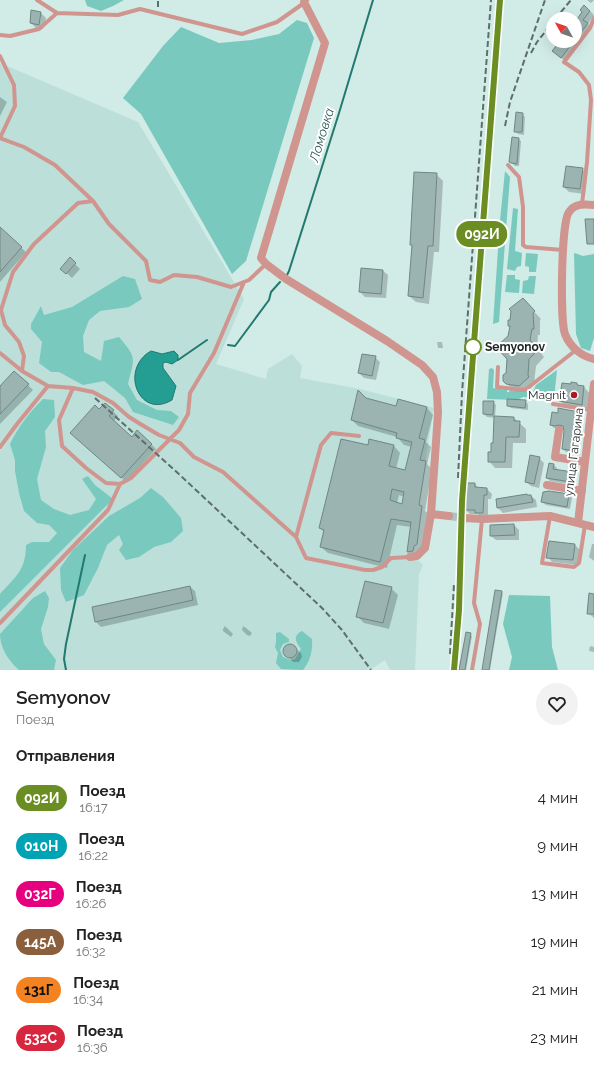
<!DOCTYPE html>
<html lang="ru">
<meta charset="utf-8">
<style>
:root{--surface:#fff;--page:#f2f2f2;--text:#222;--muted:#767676}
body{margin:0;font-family:Raleway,sans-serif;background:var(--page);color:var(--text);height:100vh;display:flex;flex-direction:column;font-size:15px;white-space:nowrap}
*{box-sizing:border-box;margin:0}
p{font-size:13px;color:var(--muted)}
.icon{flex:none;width:22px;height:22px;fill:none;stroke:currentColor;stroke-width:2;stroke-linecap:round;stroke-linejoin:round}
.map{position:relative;height:670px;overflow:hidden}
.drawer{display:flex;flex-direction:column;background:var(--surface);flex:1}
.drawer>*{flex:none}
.badge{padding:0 8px;border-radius:13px;font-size:14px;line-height:26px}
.needle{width:26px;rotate:310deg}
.fabs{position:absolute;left:546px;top:12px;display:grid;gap:8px}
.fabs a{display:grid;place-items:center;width:36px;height:36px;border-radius:50%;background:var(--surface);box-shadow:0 4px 16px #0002;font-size:20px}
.map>.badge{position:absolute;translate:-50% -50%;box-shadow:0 0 0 2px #fff}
h2{padding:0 16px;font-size:15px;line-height:36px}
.round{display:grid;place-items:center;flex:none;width:42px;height:42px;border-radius:21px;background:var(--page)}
.summary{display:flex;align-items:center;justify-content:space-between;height:68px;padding:0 16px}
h1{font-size:19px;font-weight:600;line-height:30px}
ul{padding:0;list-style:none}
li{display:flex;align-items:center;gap:12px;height:48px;padding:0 16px}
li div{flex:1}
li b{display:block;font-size:15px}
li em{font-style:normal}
li .badge{min-width:44px;font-weight:700;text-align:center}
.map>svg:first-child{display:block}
</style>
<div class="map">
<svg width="594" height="670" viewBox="0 0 594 670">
<rect width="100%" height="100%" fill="#d1ebe7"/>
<path fill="#bcdfd9" d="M0,63l138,59 106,177 -28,65 50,15 2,-10 24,-15 10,12 -2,12 60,11 74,19 -25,151 10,2 4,4 -4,9 -4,96h-25l-5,-10 -15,10h-370z"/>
<path fill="#79c9bf" d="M85,0h39l-11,6 -12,5 -14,-5z
M297,20l10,3 7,15 -68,223 -14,13 -91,-160 -18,-16 40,-52 18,-19 38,16 33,-3 27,-6z
M505,171l5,6 -11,145 -6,2 6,-90h1l-1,-4z
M513,208l5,1 -3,42 7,2 -1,13 -4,1 -2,4 -8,-2z
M526,253l12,1 -2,18h-7v-5l-4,-1z
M575,253l8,3 11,-2v84l-4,13 -9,-3 -5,-14 -2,-80z
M507,275h8v4l5,1 -1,13 -14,-1z
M123,276l12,3 7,20 -13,8 -29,4 -11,9 -6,16 1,16 17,9 3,-20 15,-4c19,22 15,21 9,47l9,16 20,10 14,1 8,6 -6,8 -40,-13 -8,-14 -21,-17 -21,4 -24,-13h-8l-12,-9 3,-21 -11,-13v-5l10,-18 3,9 28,-8z
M529,276h7l-2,18 -12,-1 1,-12 5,-1z
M492,368l2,2 -1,18 14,2v2h2l1,-2 17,2v3h3v-3h3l3,-7 21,-15 -3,29 -31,-2 -6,3 -30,-1 2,-30z
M43,399l11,1 1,17 -10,14 1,16 -9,32 4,21 13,9 16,6 19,-5 7,-11 -14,-20 6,-3 7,9 18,14 -113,113v-18c16,-18 26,-24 26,-49l6,-3h17l8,-9 -8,-8 -12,-2 -13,-12 -5,-18 -4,-22v-11l-5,-16c9,-18 18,-30 33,-45z
M151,488l12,9 18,21 2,13 -12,11 -17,5 -15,10 -13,3 -7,-10 4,-6 -4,-9 -12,10 -9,23 -14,27 -18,7 -5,-12 -1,-22 13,-18 36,-34 31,-18z
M45,591l4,7 -1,9 -7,22 3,15 12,16 -2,10h-35c-10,-9 -19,-21 -19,-36l33,-36z
M509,595l41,1 2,51 6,23h-49l3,-13 -9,-33z
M302,631l10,8c1,12 -2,22 -9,31l-22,-1 -5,-6 2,-10 -3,-6 1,-5v-9l4,-1 9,7v3l-6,2 -3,6 3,7 8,3 4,-1 6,-10c-5,-7 -9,-13 1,-18z"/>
<path fill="#249e92" stroke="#217970" d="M151,351l11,3 12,-3 4,4v5l-6,4 -6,-2 -3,1v5l13,18 -4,14c-33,20 -53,-31 -21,-49z"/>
<path fill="#0003" fill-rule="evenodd" d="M587,0h7l-3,3z
M590,11l4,4 -6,9 4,4 -26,34 -8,-7 3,-14h14v-18l8,-11z
M32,12l9,1 5,5 -3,11 -7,-1 -5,-5z
M0,97l7,5 -7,14z
M522,114l3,3 -1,18 -6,-1 -3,-3z
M518,139l3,2 -2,25h-4l-5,-5z
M582,169l5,5 -2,20 -16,-2 -5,-5z
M436,174l7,7 -4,71h-5l-5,52 -13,-2 -7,-6z
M0,229l26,23 -26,30z
M70,259l10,10 -8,9 -11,-10z
M383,271l5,4 -2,23 -21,-1 -5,-5z
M529,306l12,13 -1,1v15h-2l-1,13 7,9 -8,9 -2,17 1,1 -9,8 -12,-1 -10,-10 3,-8 3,-46 -1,-1z
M437,342h5l1,6h-5z
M375,357l5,5 -4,18 -12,-2 -5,-5z
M577,384l3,3h4l6,7 -2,17 -21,-3 -7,-7z
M28,385l5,5 -33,34v-36z
M366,399l31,8 2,-7 28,8 6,7 -7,27 5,5 -4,17 5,5 -7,42 3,2 -5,38 -9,7 -6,-6 3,-25 -14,-2 -10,43 -59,-15 -7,-6 4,-14 -5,-5 48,-82 2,-6 24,6 6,7 -4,16 10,3 6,-25 -8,-2 -7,-8 -39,-11 -6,-6zM399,495l5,2 -1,8 -6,-2z
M525,401l3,3v6l-17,-2 -3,-3z
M484,402h9l3,3 -1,12 19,1 12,11v14h-13l-1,25h-17l-6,-7 5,-17 1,-26 -8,-1 -3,-3z
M105,404l13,12 -5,6 19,16 19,6 5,5 -30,33 -49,-44z
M579,413l3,3 -2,26 -2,-1 -2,13 -10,-2 -3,-3 2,-21 -1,-1 -5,2 -5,-1 -3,-3 8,-11z
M539,458l5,5 -5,25 -8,-2 -5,-4z
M554,465l3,3 -1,3 16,2 3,3 -1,9 -24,-4 -3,-3z
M475,484l4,5h8l5,5 -1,5h-3v19h-7l-3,-4h-8l-5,-5z
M549,492l20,3 3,3 -2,11 -24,-4 -4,-3z
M531,496l5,4 1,7 -34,6 -5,-5 -1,-8z
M514,525l5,5v10h-23l-5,-4z
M592,544h2v17l-5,-4z
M575,545l5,5 -2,15 -26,-3 -4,-5z
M190,587l5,4 3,14 -97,22 -5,-5z
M391,588l7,7 -9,34 -25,-6 -7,-7z
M501,592l2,1 -13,77h-7z
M594,595v23l-6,-5z
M225,626l8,8 -2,3 -8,-6v-2z
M243,626l3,2 6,5 -2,3 -3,-1 -5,-5z
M467,634l5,2 -6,34h-6z
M288,645h4l9,8 1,4 -3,5h-6l-8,-8v-6z
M590,646l4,1v5l-5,-1z"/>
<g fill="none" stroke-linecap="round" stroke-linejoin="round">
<path stroke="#217970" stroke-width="2" d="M287,275l2,-4 50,-158 34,-113
M228,345l7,1 34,-46 2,-8 9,-10
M178,360l29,-20
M66,670l-2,-11 2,-15 19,-89"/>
</g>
<path fill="#9bb4b1" stroke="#6f8784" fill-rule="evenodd" d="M584,5l6,6 -7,9 5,3 -13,17v-18l7,-10 -2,-2z
M31,10l10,2 -2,13 -9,-2z
M560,41h14l-13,17 -9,-7z
M516,112l7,1 -1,19h-8z
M512,137l7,1 -2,26 -6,-1 -2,-1z
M566,166l17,2 -3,21 -17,-2z
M414,172l23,1 -4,73h-5l-5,52 -15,-2 4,-51h-2z
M585,219h9v25h-7z
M0,227l22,20 -22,25z
M70,257l6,6 -10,11 -6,-5z
M361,268l22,2 -2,24 -22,-2z
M523,298l12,13 -2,2 1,16h-2l-2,11 8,10 -9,9 -1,16 1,2 -10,9 -13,-2 -3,-3v-6l3,-2 1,-14 -11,-12 12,-11 2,-10h-2v-6h2l1,-9 -2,-2z
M362,354l14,2 -4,20 -14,-3z
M14,371l15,13 -29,30v-28z
M571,382l6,1v2l7,1 -2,19 -23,-4 3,-18 9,1z
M358,390l8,8 30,8 2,-7 29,8 -8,31 6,2 -5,20 6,1 -7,44 3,1 -5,38 -3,2 -1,5 -6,1 4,-30 -20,-3 -11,43 -60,-15 4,-17 -5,-2 22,-89 27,6 1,-6 25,6 -5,21 16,4 7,-28 -16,-4 1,-5 -46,-13zM392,489l12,3 -2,12 -12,-4z
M507,399l19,1 -1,8 -18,-2z
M483,401h11l-1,14 -10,-1z
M105,403l9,7 -5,6 23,21 5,-7 15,14 -31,34 -51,-45 25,-28 4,4z
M558,408l21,4 -2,27h-2l-1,12 -12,-2 2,-18 -1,-5 -4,-1 -4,1 -5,-1 2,-13 6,1z
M494,416l20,1v4h6l-1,16h-13l-1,25h-17v-10h3v-9h2z
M530,455l10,2 -6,27 -9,-2z
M549,463l5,1 -1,5 20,3 -2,10 -25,-4z
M466,483h9v4l12,1v7h-3l-1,18h-8v-3h-11z
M549,491l20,3 -2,13 -26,-5 2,-10z
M527,494v1h4l2,7 -36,6 -1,-9z
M514,524l1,11 -25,1v-11z
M549,541l26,3 -2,16 -27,-2z
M365,581l27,6 -9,36 -27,-6z
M190,586l3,14 -98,22 -3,-15z
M495,590l7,1 -13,79h-7z
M589,593l5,1v20h-7z
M466,632l5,1 -6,37h-6z
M283 651a7 7 0 1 1 14 0a7 7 0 1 1-14 0Z"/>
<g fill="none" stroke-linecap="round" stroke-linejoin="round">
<path stroke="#acc3bf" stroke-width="8" stroke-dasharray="8 4" stroke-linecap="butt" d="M449,516l16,2"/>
<path stroke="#d0958f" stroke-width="4" d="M37,0l20,13
M0,35l10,1 29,-7 18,-16 61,2 22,-6 102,25 35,-12 27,-19
M0,56l14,29 1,21 -15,32
M0,138l24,9 31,18 38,36
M508,165l11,12 4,30v38l3,2 37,3
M582,204l5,-42 4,-62 -2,-15 -10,-13 -15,-10 26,-34 4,-10
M0,353l22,18 26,15 25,2 20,4 20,11 16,14 13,8 17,10 21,8 14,14 29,15 73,65
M498,367l-1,20 28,3 51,-40
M22,371l2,-15 -5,-14 -14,-17 -4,-15 12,-38 21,-28 44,-41 15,-2 16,23 37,37 4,19 10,2 14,-7 23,2 34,10 18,-7 17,-16
M73,388l-14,32 3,26 24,22 20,15 14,1
M553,404l38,6
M359,436l-28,-3 -10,12 -25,92 10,21 59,12h8l9,-3 9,-9 19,-1
M0,447l17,-23 31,-38
M550,516l-8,47 32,4 5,-4 6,-38
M0,623l108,-113 12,-26 11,-6 48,-48 9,-16 2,-21 24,-40 30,-71
M472,670l8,-46 -6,-21 8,-84"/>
<path stroke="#d0958f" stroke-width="8" d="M305,0l-1,2 21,41 -64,215 5,6 20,15 101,62 35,24 11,12 4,15 1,21 -7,101 -6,34 -8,8 -7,1
M594,205c-9,-1 -19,-2 -25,7 -8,10 -9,109 -4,122 5,13 16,22 29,25
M559,430l-4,27 30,5
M547,485l35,6
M431,514l18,2
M465,518l17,1 68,-3 44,11
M578,523l16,-139"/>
<path stroke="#5e6e6b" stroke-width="2" stroke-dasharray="6 3" stroke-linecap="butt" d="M158,7v-7
M555,19l16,-19
M531,53l6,-11 16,-20
M505,126l5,-24 35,-102
M95,398l86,78 141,132 20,22 29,40
M458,478l4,-85 29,-393
M450,654l4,-70
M454,670l5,-60 3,-109 38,-501"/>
</g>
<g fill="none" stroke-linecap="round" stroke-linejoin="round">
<defs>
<path id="line" d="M454,670l5,-60 3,-109 38,-501"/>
</defs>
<use href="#line" stroke="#fff" stroke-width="9"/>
<use href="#line" stroke="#6b8e23" stroke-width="6"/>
</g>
<circle fill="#fff" stroke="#6b8e23" stroke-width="2" cx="473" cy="347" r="8"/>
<circle fill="#ac1922" stroke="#fff" stroke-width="1.5" cx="574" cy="395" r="4"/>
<g text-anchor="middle" stroke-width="4" stroke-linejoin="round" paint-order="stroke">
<g font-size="12" font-weight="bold" fill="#192321" stroke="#fff" text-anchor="start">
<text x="485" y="351">Semyonov</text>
</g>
<g font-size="12" fill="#192321" stroke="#fff" text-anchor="end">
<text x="566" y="399">Magnit</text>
</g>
<g font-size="12" fill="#192321" stroke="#fff">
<text transform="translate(574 452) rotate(-83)" y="4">улица Гагарина</text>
</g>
<g font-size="13" font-style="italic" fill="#2b5a55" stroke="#fff">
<text transform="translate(321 135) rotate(-73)" y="5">Ломовка</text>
</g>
</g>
</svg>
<div class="fabs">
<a><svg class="needle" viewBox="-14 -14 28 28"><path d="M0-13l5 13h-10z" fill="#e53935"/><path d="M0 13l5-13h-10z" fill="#767676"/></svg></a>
</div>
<b class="badge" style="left:482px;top:234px;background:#6b8e23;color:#fff">092И</b>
</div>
<section class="drawer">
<div class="summary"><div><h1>Semyonov</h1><p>Поезд</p></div><a class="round"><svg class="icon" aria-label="heart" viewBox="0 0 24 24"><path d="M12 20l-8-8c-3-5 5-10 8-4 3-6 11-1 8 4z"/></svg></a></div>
<h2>Отправления</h2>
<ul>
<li><span class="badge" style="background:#6b8e23;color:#fff">092И</span><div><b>Поезд</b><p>16:17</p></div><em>4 мин</em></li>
<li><span class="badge" style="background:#00a3b4;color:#fff">010Н</span><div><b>Поезд</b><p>16:22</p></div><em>9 мин</em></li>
<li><span class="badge" style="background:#e6007e;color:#fff">032Г</span><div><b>Поезд</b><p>16:26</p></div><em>13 мин</em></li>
<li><span class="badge" style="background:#8b5e3c;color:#fff">145А</span><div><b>Поезд</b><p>16:32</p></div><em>19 мин</em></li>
<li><span class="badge" style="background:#f58220;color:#111">131Г</span><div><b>Поезд</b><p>16:34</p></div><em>21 мин</em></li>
<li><span class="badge" style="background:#d7263d;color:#fff">532С</span><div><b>Поезд</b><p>16:36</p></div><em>23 мин</em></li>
</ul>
</section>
